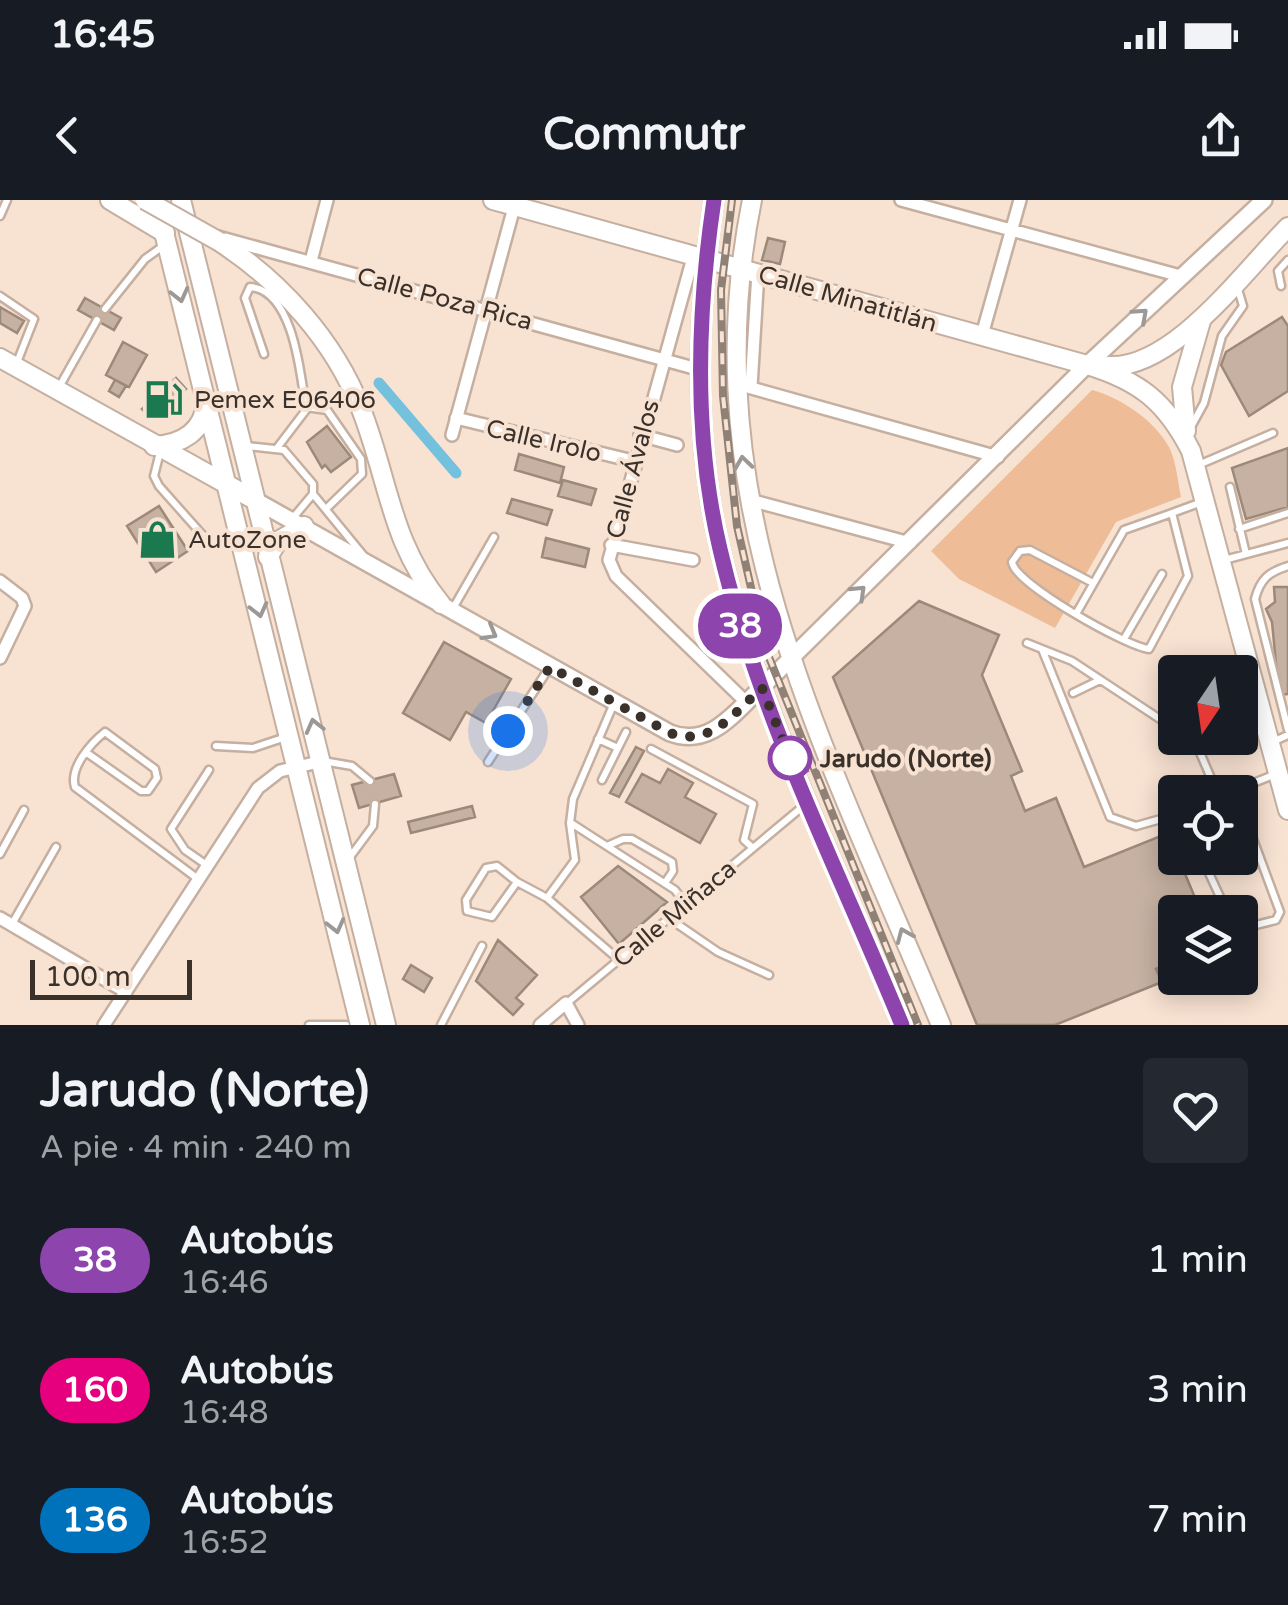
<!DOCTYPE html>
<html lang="es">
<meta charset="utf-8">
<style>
:root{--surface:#171b24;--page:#242831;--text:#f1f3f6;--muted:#9ea1a6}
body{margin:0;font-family:"Varela Round",sans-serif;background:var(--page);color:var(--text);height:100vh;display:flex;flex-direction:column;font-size:38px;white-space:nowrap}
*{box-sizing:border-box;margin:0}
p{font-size:32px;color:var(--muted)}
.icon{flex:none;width:55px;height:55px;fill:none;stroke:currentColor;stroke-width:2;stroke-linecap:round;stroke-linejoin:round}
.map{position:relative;height:825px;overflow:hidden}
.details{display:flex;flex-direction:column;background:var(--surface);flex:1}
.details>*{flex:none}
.badge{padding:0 20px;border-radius:32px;font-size:35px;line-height:65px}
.needle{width:65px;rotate:193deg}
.fabs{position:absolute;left:1158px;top:455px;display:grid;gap:20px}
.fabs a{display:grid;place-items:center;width:100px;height:100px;border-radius:10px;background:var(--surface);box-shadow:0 5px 25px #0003;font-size:50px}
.scale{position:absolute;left:30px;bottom:25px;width:162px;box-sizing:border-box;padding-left:10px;border:5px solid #3a312b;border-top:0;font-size:28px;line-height:35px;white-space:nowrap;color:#3a312b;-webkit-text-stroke:8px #f8e2d2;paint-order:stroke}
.you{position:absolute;width:50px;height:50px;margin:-25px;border:8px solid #fff;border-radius:50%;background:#1a73e8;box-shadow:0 0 0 15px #1a73e833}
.map>.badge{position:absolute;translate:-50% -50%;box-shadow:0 0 0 5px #fff}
.round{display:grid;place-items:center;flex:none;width:105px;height:105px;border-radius:10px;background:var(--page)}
.headline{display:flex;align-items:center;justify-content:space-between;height:170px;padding:0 40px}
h1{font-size:48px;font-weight:800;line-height:75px}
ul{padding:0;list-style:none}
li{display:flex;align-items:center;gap:30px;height:130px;padding:0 40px}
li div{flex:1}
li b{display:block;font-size:38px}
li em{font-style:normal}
li .badge{min-width:110px;font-weight:700;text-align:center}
.status{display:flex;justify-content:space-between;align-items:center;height:70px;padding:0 50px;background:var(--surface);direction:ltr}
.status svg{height:28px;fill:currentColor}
header{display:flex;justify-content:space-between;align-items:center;height:130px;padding:0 40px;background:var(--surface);font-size:45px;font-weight:800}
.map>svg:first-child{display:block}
</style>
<div class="status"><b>16:45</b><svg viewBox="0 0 49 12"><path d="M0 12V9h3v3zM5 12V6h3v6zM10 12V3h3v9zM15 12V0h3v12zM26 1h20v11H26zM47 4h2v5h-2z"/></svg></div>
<header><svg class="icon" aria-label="back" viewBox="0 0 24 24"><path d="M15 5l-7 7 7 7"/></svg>Commutr<svg class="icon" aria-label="share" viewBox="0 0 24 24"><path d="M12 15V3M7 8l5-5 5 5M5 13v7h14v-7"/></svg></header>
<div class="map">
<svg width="1288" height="825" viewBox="0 0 1288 825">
<rect width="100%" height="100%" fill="#f8e2d2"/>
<path fill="#eebc97" d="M1092,190c28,7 65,32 78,59 6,13 8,33 11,48l-65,25 -61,106 -96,-49 -28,-28z"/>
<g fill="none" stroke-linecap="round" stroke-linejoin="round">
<path stroke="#74c1de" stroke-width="11" d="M379,183l77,90"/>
</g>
<path fill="#c6b1a2" stroke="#9d897a" stroke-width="2.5" d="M768,38l17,4 -5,22 -18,-4z
M85,98l36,20 -7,12 -36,-20z
M0,107l24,14 -7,12 -17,-10z
M1282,117l6,9v65l-39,25 -28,-51 5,-13z
M123,142l24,13 -18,32 -23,-12z
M176,178l10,11 -34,30 -10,-10z
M115,180l11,6 -7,11 -10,-6z
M327,226l24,31 -20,15 -6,-7 -3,3 -15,-26z
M1288,248v59l-42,12 -14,-51z
M519,254l45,13 -4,16 -45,-13z
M563,280l33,9 -5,16 -33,-9z
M512,299l40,11 -5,15 -40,-12z
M159,306l29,45 -32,21 -29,-46z
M546,338l43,11 -4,18 -43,-10z
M1274,387h14v107l-9,1 -7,-73 -6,-13 9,-7z
M919,401l80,34 -17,40 40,96 -11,5 14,35 31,-13 28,69 84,-34 33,79h-26v49l-19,8 6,13 -107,43h-78l-144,-348z
M444,442l67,37 -25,44 -20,-11 -16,28 -47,-27z
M795,538l13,33 -6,2 -13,-33z
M636,547l8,4 -25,46 -9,-4z
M668,569l25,14 -8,14 31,17 -16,29 -74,-41 16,-28 18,9z
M394,574l7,22 -42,12 -7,-23z
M472,606l3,11 -64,16 -3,-11z
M618,666l49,36 -48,42 -38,-47z
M498,740l39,35 -21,23 7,6 -10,11 -37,-34z
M411,765l21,13 -8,14 -21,-13z"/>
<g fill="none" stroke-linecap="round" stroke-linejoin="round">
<defs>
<path id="service" d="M0,16l7,-16
M1281,86l-3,-15 10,-11
M0,96l34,23 -18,46
M105,109l40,-50 21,-15
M264,154l-19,-56 5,-11c44,3 51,90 56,123l-29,38
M58,189l39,-69
M306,207l21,3 34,49 1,15 -36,35
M1192,225l12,-22 18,-67 21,-30 -6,-20
M246,246l38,4 29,34v10l-21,25
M160,252l-6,24 5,10 48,54 29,1
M1196,266l77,-33
M1230,287l16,67
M313,294l50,61
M1239,329l49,-16
M1224,360l64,-17
M1288,366c-20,6 -28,14 -33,33l33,131
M1093,383l-63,-33 -10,1 -8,11c2,21 113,84 137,87l39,-73 -16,-63 30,-11
M452,410l42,-73
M1076,414l48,-84 48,-17
M1124,439l38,-65
M1027,443l45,18 103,68
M1042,449l68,168 26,9 39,-11
M1073,493l27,-13
M614,503l-41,96 -3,24 5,37 -28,38 71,61
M1188,538l10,10 19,44
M598,539l20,9 8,-16
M1270,543l18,-8
M216,546l37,2 36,-12
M651,549l102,55 -9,36 9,8
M87,553l54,38h7l9,-13 -2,-9 -50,-37c-14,11 -36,36 -30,55l123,92
M323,561l29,5 18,15
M488,562l61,-94
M602,580l16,-32
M1231,592l45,-18
M1240,604l40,108 -4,8 -36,9
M571,623l104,67 9,12
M607,646l16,-7h9l40,23 1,9 -8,12
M0,654l24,-44
M350,657l23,-31 2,-22
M1202,658l25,54
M208,666l-23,-16 -14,-21 38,-59
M517,682l-20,-16 -11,2 -20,32 1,11 25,6 25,-35 30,16
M667,717l51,35 51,23
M12,724l44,-77
M567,803l240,-200
M309,825h37
M441,825l41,-79"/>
<path id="minor" d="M901,0l283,77
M218,37l483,133
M694,54l-85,306 7,16 130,126
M311,61l16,-61
M982,135l38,-135
M737,184l261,73
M751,187l7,-115
M456,218l177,43
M452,235l64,-235
M640,235l37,10
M750,300l160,43
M611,345l82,15
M0,381l22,17 3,8 -25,52
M0,718l126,74
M104,825l154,-237 22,-17 43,-10
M540,825l26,-22 12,22"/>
<path id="tertiary" d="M253,299l417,234c40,15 64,-20 91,-45l326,-323 177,-165"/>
<path id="secondary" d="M110,0l55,33
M493,0l594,165c53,16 79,37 104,86l97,359
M220,42c61,40 114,98 141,167 28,71 29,133 80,195
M0,158l253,141
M1108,166c65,4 136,-95 180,-139
M1186,231l-4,-44 19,-66"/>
<path id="primary" d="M156,0l204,825
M181,0l205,825
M714,0c-17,114 -21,236 6,349 39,165 118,319 182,476
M752,0c-62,306 76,552 189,825
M154,246c28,-2 50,-14 52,-44
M268,357l10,-16 26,-15"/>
</defs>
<use href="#service" stroke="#c4afa0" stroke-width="11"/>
<use href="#minor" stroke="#c4afa0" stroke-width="16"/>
<use href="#tertiary" stroke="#c4afa0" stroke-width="20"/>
<use href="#secondary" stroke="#c4afa0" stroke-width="22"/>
<use href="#primary" stroke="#c4afa0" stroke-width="22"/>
<use href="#service" stroke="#fff" stroke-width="6"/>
<use href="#minor" stroke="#fff" stroke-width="11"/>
<use href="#tertiary" stroke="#fff" stroke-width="15"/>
<use href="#secondary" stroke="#fff" stroke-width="18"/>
<use href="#primary" stroke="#fff" stroke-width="18"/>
<defs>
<path id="rail" d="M732,0l-11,90 2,106 14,130 27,119 154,380"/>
</defs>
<use href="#rail" stroke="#908177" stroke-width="8"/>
<use href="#rail" stroke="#f8e2d2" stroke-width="4" stroke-dasharray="11" stroke-linecap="butt"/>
<defs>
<path id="secondary-bridge" d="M145,0l75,42"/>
</defs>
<use href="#secondary-bridge" stroke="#c4afa0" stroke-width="22" stroke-linecap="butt"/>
<use href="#secondary-bridge" stroke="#fff" stroke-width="18"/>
</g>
<defs><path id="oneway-chevron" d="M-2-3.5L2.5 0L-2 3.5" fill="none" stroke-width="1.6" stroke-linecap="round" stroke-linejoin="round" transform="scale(2.5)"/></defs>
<g stroke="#9c9895">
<use href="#oneway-chevron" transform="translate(180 95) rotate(76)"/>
<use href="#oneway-chevron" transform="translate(1141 115) rotate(-42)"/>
<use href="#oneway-chevron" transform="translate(743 263) rotate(-98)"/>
<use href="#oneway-chevron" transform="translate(859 392) rotate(-44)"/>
<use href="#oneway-chevron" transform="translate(259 410) rotate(76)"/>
<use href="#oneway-chevron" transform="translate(490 433) rotate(30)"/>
<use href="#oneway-chevron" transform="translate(314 526) rotate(-104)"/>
<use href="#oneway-chevron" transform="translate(336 726) rotate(76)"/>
<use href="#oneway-chevron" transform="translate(904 735) rotate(-113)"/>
</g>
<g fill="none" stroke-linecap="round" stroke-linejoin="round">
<defs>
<path id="line" d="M714,0c-17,114 -21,235 6,349 38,165 118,319 182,476"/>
</defs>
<use href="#line" stroke="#fff" stroke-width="22"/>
<use href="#line" stroke="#8e44ad" stroke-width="15"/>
<path stroke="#3a312b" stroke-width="10" stroke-dasharray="0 18" d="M508,531l42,-64 120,66c40,15 64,-20 92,-45l28,70"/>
</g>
<defs>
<symbol id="fuel-bare" viewBox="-9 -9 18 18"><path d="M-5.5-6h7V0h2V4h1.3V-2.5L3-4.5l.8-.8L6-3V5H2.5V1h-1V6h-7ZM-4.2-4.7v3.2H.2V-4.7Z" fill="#1b794f" stroke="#f8e2d2" stroke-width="2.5" paint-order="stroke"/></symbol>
<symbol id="shop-bare" viewBox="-9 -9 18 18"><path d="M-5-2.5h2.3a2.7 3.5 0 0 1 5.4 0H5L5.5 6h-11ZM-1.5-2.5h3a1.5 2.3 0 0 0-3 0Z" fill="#1b794f" stroke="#f8e2d2" stroke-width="2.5" paint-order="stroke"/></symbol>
</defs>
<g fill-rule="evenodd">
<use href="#fuel-bare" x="136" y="172" width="55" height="55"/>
<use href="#shop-bare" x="130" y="312" width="55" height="55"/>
</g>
<circle fill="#fff" stroke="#8e44ad" stroke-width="5" cx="790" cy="558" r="20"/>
<g text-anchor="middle" stroke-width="8" stroke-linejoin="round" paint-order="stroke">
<g font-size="25" fill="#3a312b" stroke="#f8e2d2">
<text transform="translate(445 98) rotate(15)" y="9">Calle Poza Rica</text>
<text transform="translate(848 98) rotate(16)" y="9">Calle Minatitlán</text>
<text transform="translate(544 240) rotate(13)" y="9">Calle Irolo</text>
<text transform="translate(632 269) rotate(-75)" y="9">Calle Ávalos</text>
<text transform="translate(674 713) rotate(-40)" y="9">Calle Miñaca</text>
</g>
<g font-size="25" fill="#3a312b" stroke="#f8e2d2" text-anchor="start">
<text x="194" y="208">Pemex E06406</text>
<text x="188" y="348">AutoZone</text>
</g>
<g font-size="25" font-weight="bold" fill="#3a312b" stroke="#f8e2d2" text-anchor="start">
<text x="820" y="567">Jarudo (Norte)</text>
</g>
</g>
</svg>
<div class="fabs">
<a><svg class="needle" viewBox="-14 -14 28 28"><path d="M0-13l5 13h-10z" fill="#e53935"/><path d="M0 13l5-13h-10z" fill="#9ea1a6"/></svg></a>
<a><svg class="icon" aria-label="locate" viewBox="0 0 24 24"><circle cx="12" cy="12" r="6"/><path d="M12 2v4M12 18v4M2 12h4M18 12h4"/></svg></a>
<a><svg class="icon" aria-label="layers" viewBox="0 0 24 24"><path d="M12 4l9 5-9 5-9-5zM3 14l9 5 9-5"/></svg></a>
</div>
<div class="scale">100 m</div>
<div class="you" style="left:508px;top:531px"></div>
<b class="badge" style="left:740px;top:426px;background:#8e44ad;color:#fff">38</b>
</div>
<section class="details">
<div class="headline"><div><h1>Jarudo (Norte)</h1><p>A pie · 4 min · 240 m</p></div><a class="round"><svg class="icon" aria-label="heart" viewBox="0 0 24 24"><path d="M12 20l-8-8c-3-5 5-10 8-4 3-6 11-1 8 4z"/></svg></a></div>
<ul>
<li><span class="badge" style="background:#8e44ad;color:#fff">38</span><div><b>Autobús</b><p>16:46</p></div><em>1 min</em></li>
<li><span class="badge" style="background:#e6007e;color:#fff">160</span><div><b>Autobús</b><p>16:48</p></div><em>3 min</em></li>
<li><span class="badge" style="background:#0072bc;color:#fff">136</span><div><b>Autobús</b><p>16:52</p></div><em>7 min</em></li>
</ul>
</section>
